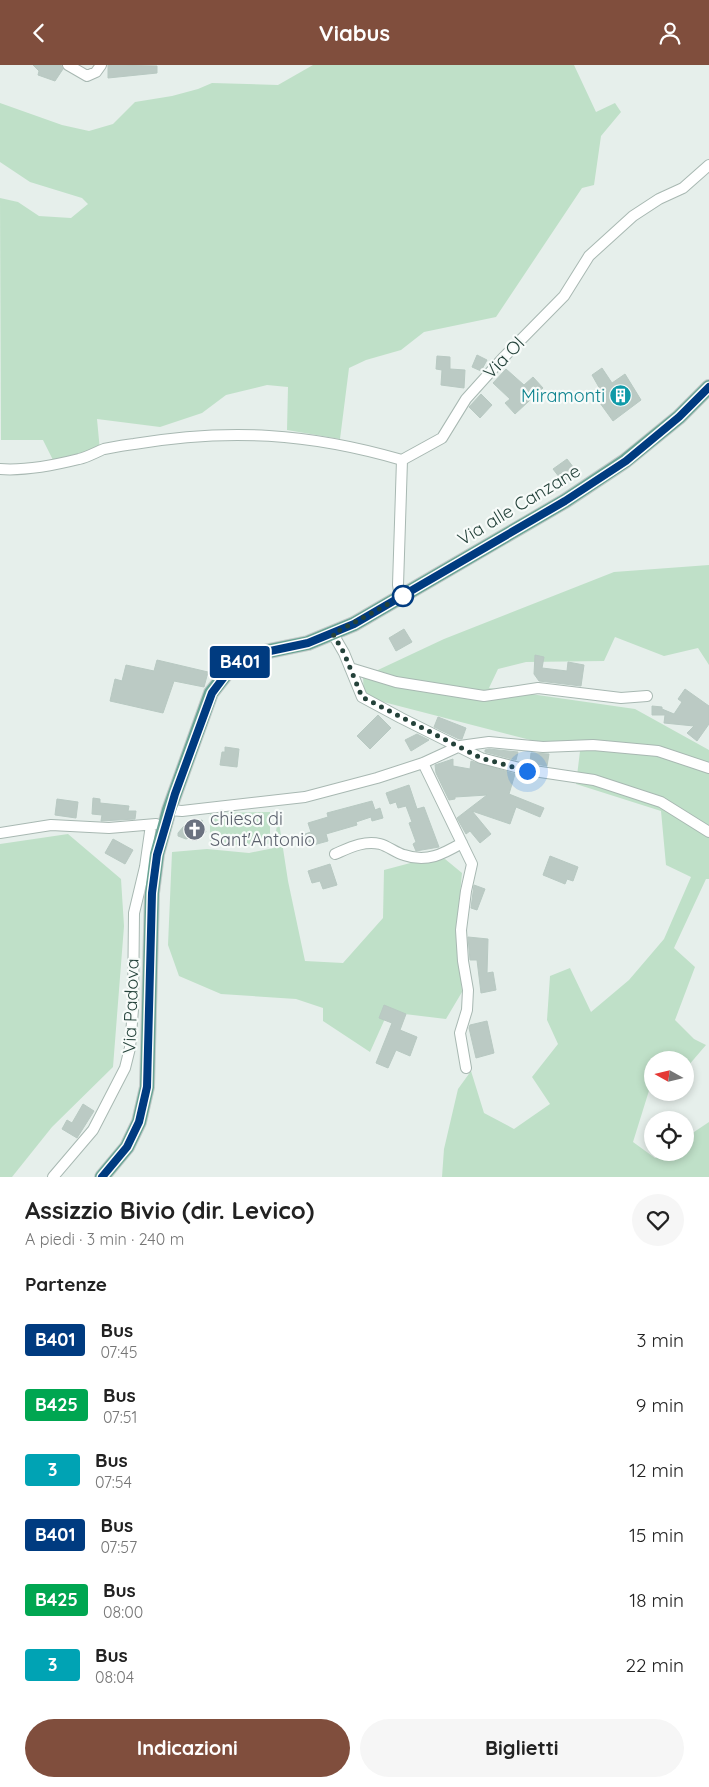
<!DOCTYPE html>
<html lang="it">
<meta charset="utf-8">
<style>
:root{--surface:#fff;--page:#f6f6f6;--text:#222;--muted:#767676;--accent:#804e3d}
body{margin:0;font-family:Quicksand,sans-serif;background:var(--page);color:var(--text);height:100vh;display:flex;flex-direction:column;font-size:19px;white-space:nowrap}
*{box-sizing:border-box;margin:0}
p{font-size:16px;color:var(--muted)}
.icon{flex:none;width:28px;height:28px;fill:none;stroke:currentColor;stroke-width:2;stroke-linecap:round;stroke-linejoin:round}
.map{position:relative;height:1112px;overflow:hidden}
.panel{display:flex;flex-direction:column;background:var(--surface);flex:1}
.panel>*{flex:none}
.badge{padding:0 10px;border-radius:4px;font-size:18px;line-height:32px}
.needle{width:32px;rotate:278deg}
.fabs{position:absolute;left:644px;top:986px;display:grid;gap:10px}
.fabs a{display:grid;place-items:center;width:50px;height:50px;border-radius:50%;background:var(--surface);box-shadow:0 2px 8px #0003;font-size:25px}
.you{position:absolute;width:25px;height:25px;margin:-12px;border:4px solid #fff;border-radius:50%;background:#1a73e8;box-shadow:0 0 0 8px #1a73e833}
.map>.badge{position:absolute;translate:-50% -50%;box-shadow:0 0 0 2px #fff}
h2{padding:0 25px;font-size:19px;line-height:45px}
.round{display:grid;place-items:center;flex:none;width:52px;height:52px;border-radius:26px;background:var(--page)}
.headline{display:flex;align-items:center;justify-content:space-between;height:85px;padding:0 25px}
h1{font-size:24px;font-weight:700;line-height:38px}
.cta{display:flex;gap:10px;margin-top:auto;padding:10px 25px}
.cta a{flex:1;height:58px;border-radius:30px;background:var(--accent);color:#fff;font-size:20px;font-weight:700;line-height:58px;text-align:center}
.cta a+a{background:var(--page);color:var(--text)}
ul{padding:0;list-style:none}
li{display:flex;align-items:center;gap:15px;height:65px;padding:0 25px}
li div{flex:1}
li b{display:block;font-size:19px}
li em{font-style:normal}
li .badge{min-width:55px;font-weight:700;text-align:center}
header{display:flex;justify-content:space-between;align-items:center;height:65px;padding:0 25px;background:var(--accent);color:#fff;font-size:22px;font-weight:700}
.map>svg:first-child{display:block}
</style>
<header><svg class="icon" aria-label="back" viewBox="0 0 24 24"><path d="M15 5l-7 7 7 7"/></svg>Viabus<svg class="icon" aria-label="person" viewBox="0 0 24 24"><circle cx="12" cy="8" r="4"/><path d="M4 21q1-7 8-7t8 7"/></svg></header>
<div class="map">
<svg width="709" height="1112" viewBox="0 0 709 1112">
<rect width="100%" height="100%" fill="#e6efeb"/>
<path fill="#bfe0c8" d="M313,0h261l22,47 19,-9 6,9 -20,24 -7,49 -12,3 -86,129 -72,15 -23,18 -35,10 -17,8 -9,71 -53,-9 1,-43 -21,-2 -41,10 -24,18 -42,14 -63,-8 3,32 -47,9 -10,-20h-42l-1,-242 18,4 21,14 32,2 17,-14 -6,-6 -52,-16 -30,-20v-59l62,22 27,6 24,-7 22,-22 37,-6 26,-7 14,-6 66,2z
M709,500v100l-11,-17 -34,8 -49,-19 -11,24 -78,1 -28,7 -9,19 146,21 74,41v129h-3l-32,69 21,19 -20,53 19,19 12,6 -18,21 -3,1v-7h-33v21l-19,61 22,16 8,-5h22v-15l24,-16v55h-267l2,-28 14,-60 13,-18 13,42 30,16 36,-25 -18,-27 26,-33 -11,-24 3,-44 20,-8 21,44 38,-32 35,-41 27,-62 -25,-12 -5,-54 -85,-27 5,-41 -31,2 -186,-48 -1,-20 81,-38 170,-67z
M270,747v32l-60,2v-33z
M278,751l10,65 17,80 38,2 40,-45 1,-48 34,-9 27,-2 17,14 -5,54 5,65 -16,27 -58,-7 -18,40 -47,-31v-13l-27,-9 -75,-5 -42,-18 -11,-31 4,-93 35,-3 42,4 25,-5z
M68,769l53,45 3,47 -11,141 -61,60 -40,50h-12v-333z"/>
<path fill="#bbcac4" stroke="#b8c9c2" d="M33,0h28l2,4 -8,12 -17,-6 1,-4z
M108,0l49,1v7l-49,5z
M477,290l10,5 -6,11 -9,-4z
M437,291l13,1v12l15,1 -1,18 -23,-3 1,-15 -6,-1z
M602,303l10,15 13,-9 16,26 -28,21 -13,-18 5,-5 -13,-23z
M506,304l18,16 9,-8 10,11 -28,26 -10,-11 5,-4 -17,-16z
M481,329l11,11 -12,13 -11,-11z
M567,394l10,13 -14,10 -10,-13z
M404,564l8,13 -16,9 -7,-13z
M535,590l9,2 -2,11 25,3 1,-9 16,3 -3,21 -42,-5 -5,-7z
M157,595l51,12 -4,15 -30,-6 -11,32 -53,-12 5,-22 7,2 4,-16 28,6z
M685,624l24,17v18l-12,17 -10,-8 7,-7 -30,-3 1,-8h-13v-9l10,1v2l12,5 8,-12 -4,-3z
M378,650l13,13 -21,21 -13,-13z
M438,652l28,11 -4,11h-3l-25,-12z
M417,669l12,6 -18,11 -6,-11z
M225,682l14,2 -2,18 -17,-2 2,-13h3z
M489,684l29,3 -2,8 -31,-8v-2z
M531,688l18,1 -2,12 -17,-3z
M453,694v7l17,3 1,-8 44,13 -6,20 35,14 -4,9 -24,-10 -6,17 -38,-13 19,23 -11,9 -10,-12 -4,3 -9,-16 30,-23 -32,2v2l-6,1 -13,-27 -1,-8z
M409,720l8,24 7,-2 15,40 -23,4 -3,-7 3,-2 -7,-19 3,-1 -6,-16 -8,2 -2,-6 -6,2 -4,-11z
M93,733l7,1v4l29,3 -1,5h8l-1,8 -34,2 1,-6 -10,-1z
M57,734l21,3 -2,16 -21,-3z
M372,736l3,9 5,-2 3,10 -11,3 -1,-4 -15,5 1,3 -31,9 2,7 -22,6 -4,-12 9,-3 -3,-9 20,-6 -1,-4z
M202,755l4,12 -20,7 -8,-3v-3l6,-7z
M113,774l20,11 -8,14 -20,-11z
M550,791l28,11 -5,14 -6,-2 -2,5 -22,-9z
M330,799l7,21 -14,4 -3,-8 -8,2 -4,-12z
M474,820l11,4 -8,21 -6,-2z
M468,872l20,2 -1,34 6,-1 3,18 -15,3 -4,-33h-7z
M384,940l22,9 -6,16 17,7 -7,19 -14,-6 -8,18 -12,-5 16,-40 -13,-5z
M487,956l7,32 -18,5 -7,-30 1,-3z
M83,1039l11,7 -17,27 -15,-9 5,-9 5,3z"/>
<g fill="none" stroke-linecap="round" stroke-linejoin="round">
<defs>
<path id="minor" d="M68,0l19,11 9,-4 5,-7
M0,404c25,2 55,-4 79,-10 9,-2 17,-7 25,-10 10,-2 20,-4 30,-5 95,-16 175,-11 268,16
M400,532l-2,-12 4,-125 40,-22 24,-39 36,-40 62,-63 25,-40 44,-40 26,-17 24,-11 26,-23
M333,569l11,19 18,44 39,21 80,40 46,12 67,10 67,22 48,30
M350,603l46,14 88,14 54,-8 83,10 26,-2
M423,698l49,101 -6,27 -5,39 2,31 5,29 -1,20 -7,23 6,35
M169,745l13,1 123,-14 72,-19 46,-15 37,-17 29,-4 54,5 50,-2 65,6 51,17
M0,768l51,-8 58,3 47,-4
M335,789c14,-6 29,-14 45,-10 8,2 16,9 24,11 23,8 39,-1 58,-12
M53,1112l40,-47 32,-62 5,-20 3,-39 1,-96 11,-46 6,-42"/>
<path id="major" d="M102,1112l25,-30 12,-25 8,-35 5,-194 5,-39 12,-44 42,-117 22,-28 22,-11 53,-11 46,-19 211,-123 60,-40 54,-44 30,-30"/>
</defs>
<use href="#minor" stroke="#a8b8b2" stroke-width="12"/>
<use href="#major" stroke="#c2cac8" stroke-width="16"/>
<use href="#minor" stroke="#fff" stroke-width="10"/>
<use href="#major" stroke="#6aa596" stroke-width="14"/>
</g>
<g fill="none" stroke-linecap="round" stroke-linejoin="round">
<defs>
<path id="line" d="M102,1112l25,-30 12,-25 8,-35 5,-194 5,-38 18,-61 37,-101 21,-28 23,-11 52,-11 46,-19 211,-123 61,-40 53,-44 30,-30"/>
</defs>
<use href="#line" stroke="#fff" stroke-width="11"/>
<use href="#line" stroke="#003b80" stroke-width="8"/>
<path stroke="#24423a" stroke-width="5" stroke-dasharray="0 9" d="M403,531l-70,38 11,19 18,44 119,61 46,13"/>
</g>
<defs>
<symbol id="building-disc" viewBox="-11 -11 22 22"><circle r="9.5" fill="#0f9aa8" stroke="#f7fbf9"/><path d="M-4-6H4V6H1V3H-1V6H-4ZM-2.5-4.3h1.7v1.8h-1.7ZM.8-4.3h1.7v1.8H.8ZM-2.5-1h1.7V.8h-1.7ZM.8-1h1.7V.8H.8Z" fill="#fff"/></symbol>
<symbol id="church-disc" viewBox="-11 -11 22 22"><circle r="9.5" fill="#6b7280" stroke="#f7fbf9"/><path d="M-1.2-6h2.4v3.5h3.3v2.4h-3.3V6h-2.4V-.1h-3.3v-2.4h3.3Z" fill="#fff"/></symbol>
</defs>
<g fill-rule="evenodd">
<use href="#building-disc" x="608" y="318" width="25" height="25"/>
<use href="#church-disc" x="182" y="752" width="25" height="25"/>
</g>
<circle fill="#fff" stroke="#003b80" stroke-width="2.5" cx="403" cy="531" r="10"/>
<g text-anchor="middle" stroke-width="4.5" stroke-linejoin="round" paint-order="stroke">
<g font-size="18" fill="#24423a" stroke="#f7fbf9">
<text transform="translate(504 293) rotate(-46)" y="6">Via Ol</text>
<text transform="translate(519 440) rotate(-31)" y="6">Via alle Canzane</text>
<text transform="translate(131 941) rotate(-88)" y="6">Via Padova</text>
</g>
<g font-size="18" fill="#0d838f" stroke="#f7fbf9" text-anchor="end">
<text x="605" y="337">Miramonti</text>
</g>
<g font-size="18" fill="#5b616d" stroke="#f7fbf9" text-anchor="start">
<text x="210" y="760">chiesa di<tspan x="210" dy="21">Sant'Antonio</tspan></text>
</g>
</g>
</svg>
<div class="fabs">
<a><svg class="needle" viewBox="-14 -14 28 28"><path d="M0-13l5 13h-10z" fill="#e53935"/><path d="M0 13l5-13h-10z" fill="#767676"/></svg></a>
<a><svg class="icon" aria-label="locate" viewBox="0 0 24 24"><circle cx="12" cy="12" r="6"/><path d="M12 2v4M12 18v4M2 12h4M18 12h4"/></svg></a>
</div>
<div class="you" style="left:527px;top:706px"></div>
<b class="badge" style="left:240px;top:597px;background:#003b80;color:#fff">B401</b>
</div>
<section class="panel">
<div class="headline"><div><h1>Assizzio Bivio (dir. Levico)</h1><p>A piedi · 3 min · 240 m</p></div><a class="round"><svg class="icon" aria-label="heart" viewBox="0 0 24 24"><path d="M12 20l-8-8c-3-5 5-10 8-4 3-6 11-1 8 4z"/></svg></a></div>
<h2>Partenze</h2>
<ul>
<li><span class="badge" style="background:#003b80;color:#fff">B401</span><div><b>Bus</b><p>07:45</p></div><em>3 min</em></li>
<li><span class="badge" style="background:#00a651;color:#fff">B425</span><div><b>Bus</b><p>07:51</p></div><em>9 min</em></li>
<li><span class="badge" style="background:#00a3b4;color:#fff">3</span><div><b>Bus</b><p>07:54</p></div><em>12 min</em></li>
<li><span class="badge" style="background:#003b80;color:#fff">B401</span><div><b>Bus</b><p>07:57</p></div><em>15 min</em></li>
<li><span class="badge" style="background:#00a651;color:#fff">B425</span><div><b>Bus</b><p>08:00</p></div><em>18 min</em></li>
<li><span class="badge" style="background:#00a3b4;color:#fff">3</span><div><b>Bus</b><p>08:04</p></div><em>22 min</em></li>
</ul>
<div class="cta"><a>Indicazioni</a><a>Biglietti</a></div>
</section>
